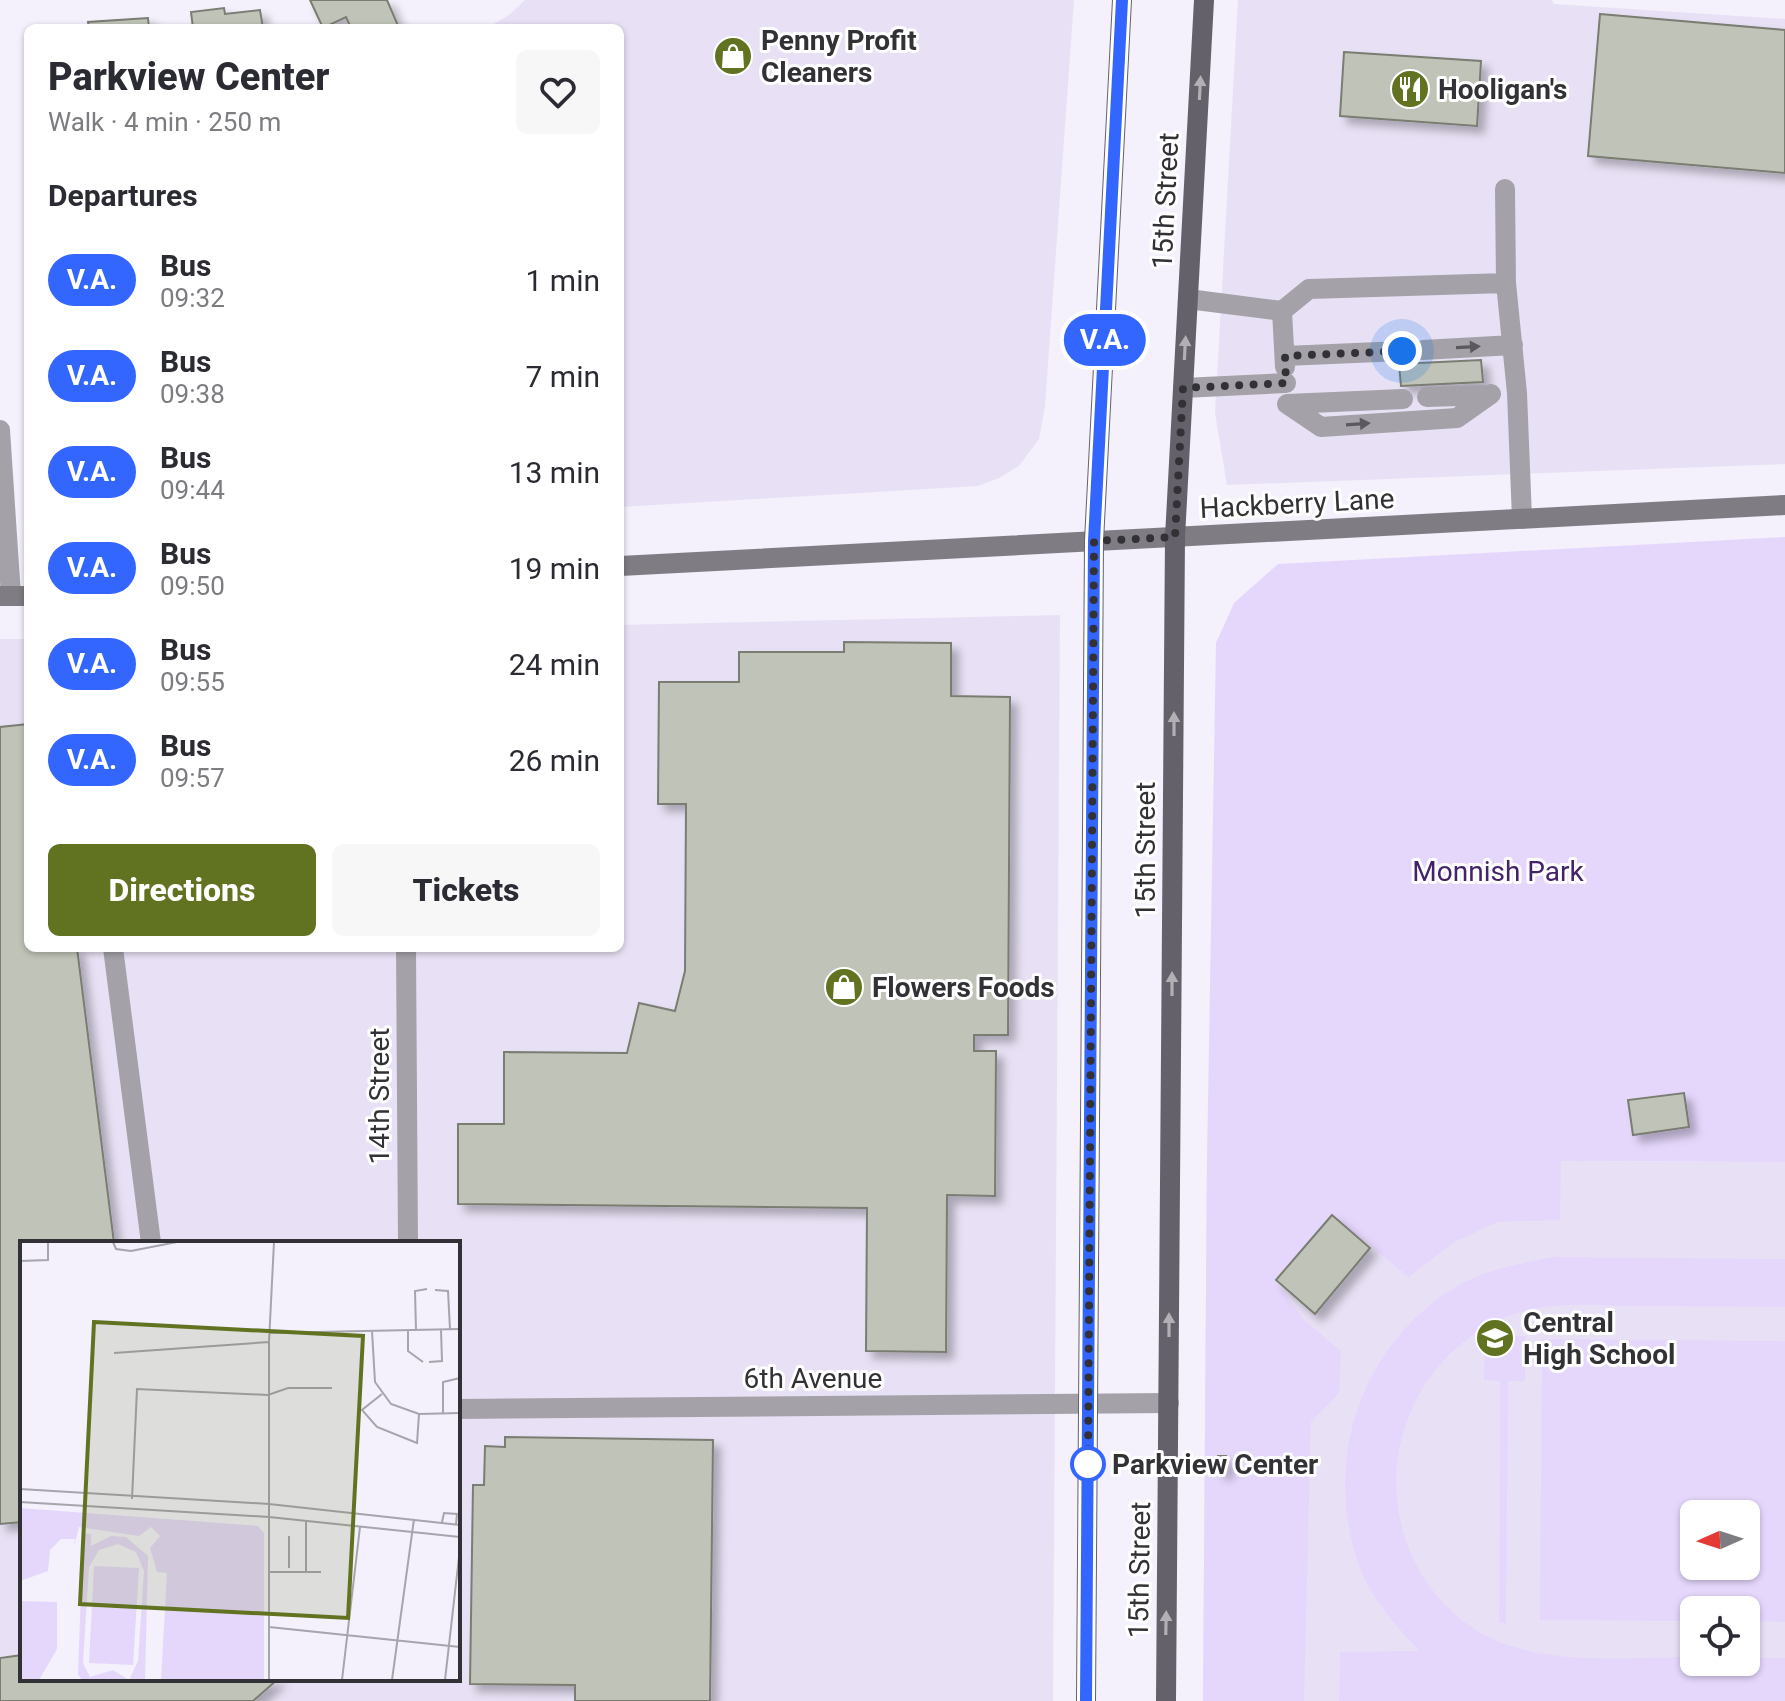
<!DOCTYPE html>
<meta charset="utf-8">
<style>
:root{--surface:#fff;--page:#f7f7f7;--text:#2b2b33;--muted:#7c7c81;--accent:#617321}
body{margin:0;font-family:Roboto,sans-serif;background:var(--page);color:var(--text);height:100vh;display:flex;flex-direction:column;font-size:30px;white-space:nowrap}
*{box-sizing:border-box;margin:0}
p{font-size:26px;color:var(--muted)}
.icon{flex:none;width:44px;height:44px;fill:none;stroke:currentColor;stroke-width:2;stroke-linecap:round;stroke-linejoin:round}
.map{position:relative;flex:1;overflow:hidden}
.panel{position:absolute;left:24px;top:24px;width:600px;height:928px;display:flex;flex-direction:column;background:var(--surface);border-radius:12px;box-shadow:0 2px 6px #0004}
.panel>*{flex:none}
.badge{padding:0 16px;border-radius:26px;font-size:28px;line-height:52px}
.needle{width:52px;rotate:267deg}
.fabs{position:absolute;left:1680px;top:1500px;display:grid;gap:16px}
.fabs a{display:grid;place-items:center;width:80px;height:80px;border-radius:12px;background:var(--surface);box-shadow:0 2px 6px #0004;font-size:40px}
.you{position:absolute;width:40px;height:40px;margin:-20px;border:6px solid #fff;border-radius:50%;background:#1a73e8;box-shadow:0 0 0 12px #1a73e833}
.map>.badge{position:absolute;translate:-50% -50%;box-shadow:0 0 0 4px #fff}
h2{padding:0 24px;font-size:30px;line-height:72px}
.round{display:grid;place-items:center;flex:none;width:84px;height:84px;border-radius:12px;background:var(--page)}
.head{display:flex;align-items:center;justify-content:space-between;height:136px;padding:0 24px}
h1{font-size:38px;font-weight:800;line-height:60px}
.button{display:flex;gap:16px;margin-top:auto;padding:16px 24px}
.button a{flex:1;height:92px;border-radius:12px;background:var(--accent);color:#fff;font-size:32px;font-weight:800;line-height:92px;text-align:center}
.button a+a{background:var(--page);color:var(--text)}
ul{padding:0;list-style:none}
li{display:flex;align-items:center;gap:24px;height:96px;padding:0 24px}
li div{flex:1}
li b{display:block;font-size:30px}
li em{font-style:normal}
li .badge{min-width:88px;font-weight:700;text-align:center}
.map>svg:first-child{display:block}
</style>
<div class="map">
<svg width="1785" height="1701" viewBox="0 0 1785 1701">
<defs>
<filter id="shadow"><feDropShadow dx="7" dy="7" stdDeviation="4" flood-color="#0004"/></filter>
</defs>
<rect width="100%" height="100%" fill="#f4f0fc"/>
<path fill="#e8e1f5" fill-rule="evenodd" d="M525,0h549l-29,406 -6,33 -20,27 -20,12 -21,8 -358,21v-479h-133l22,-13z
M1238,0h314l2,4 231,15v445l-558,21 -12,-72z
M1060,615l-7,1086h-1053v-1062h28v309h592v-323zM22,1243h436v436h-436z
M1207,1159l578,3v539h-582zM1694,1514h52v52h-52zM1694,1610h52v52h-52z"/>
<path fill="#e5d7fc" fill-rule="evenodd" d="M1785,537v625l-224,-1 -1,59 -62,2 -44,20 -45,35 -78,-62 -55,65 27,39 38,32 -2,42 -28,29 -7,279h-101l4,-542 9,-516 18,-40 44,-39z
M1554,1257l231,2v48c-50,0 -101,-1 -151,-1 -40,-1 -82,-5 -120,8 -134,49 -160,229 -44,312 61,43 153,31 224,31v5h52v-4h39v43h-446l1,-49 79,-1c-22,-25 -44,-47 -57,-78 -43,-107 -2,-232 99,-289 29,-16 62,-21 93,-27z
M1485,1335l40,1v45h-17l-2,242h-7l1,-242 -16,-1z
M1542,1339l243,2v281l-39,-1v-11h-52v11l-154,-1zM1746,1514v52h-52v-52z"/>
<path fill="#c0c4b8" stroke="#7a7d72" stroke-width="2" filter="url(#shadow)" d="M310,0h77l12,28h-48l-5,-11 -23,11z
M224,8l1,6 35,-4 3,18h-70l-2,-16z
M1600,14l185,16v143l-197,-17z
M148,18l1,10h-60l-1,-6z
M1344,52l137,9 -4,65 -137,-10z
M1481,360l2,22 -82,4 -2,-22z
M844,642l107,1v53l59,1 -2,338h-34v16h22l-1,145 -48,-1 -1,157 -80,-1 1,-143 -409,-4v-80h46v-72l123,1 12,-50 36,8 10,-40 1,-167h-28l1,-122h80v-30h105z
M28,724v224h49l37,295h-92v279l-22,2v-797z
M1684,1093l5,34 -56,8 -5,-35z
M1332,1215l38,33 -55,66 -39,-34z
M505,1437l208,3 -3,261h-135v-16l-105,-1 3,-199h11l1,-39 20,1z
M1218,1456h8l-1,16h-7z
M22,1655v24h256l-25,22h-253v-43z"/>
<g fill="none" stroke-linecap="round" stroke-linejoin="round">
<path stroke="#a4a2a8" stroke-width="20" d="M1505,189l1,94 11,110 5,126
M1188,299l94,12 27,-22 197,-6
M1282,311l3,56
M1423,350l90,-5
M1285,356l117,-5
M1183,388l103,-5
M1427,397l62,-2
M1287,404l34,23 136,-9 34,-24
M1287,404l116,-5"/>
<path stroke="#a4a2a8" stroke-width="20" d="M0,430l11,166
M113,948l38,295
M406,948l2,295
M458,1409l711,-6"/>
<path stroke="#7f7c84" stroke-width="20" d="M620,566l1165,-61
M0,596h28"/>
<path stroke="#64616a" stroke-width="20" d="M1086,1701l8,-1160 28,-541
M1166,1701l9,-1164 29,-537"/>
</g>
<defs><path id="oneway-solid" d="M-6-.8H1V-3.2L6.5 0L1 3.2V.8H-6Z" transform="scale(2)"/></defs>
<g fill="#b2b0b4">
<use href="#oneway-solid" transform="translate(1200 88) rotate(-87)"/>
<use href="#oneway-solid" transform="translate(1185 348) rotate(-87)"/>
<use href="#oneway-solid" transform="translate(1174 724) rotate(-90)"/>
<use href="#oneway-solid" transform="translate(1172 984) rotate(-90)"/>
<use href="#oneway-solid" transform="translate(1169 1325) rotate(-90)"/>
<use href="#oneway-solid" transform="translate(1166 1623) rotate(-89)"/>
</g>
<g fill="#5a595d">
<use href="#oneway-solid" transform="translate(1468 347) rotate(-3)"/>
<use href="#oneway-solid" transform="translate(1358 424) rotate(-4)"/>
</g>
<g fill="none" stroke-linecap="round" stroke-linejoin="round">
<defs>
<path id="line" d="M1086,1701l8,-1160 28,-541"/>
</defs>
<use href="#line" stroke="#fff" stroke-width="18"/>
<use href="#line" stroke="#36f" stroke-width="12"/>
<path stroke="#323135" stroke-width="8" stroke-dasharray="0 14.4" d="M1088,1464l6,-923 81,-4 8,-149 103,-5 -1,-27 117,-5"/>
</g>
<defs>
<symbol id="shop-disc" viewBox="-11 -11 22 22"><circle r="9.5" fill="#617321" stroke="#fff"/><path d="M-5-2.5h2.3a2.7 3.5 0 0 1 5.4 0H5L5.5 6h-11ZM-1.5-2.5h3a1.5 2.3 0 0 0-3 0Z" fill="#fff"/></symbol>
<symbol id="restaurant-disc" viewBox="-11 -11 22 22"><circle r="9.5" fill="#617321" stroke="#fff"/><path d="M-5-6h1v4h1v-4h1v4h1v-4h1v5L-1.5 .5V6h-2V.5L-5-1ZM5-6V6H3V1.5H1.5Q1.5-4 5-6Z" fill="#fff"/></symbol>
<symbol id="school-disc" viewBox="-11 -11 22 22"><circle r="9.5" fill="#617321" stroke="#fff"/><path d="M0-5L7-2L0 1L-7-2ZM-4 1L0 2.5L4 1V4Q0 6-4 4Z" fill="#fff"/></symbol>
</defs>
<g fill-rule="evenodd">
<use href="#shop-disc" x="711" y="34" width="44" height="44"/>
<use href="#restaurant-disc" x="1388" y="67" width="44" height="44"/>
<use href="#shop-disc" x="822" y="965" width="44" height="44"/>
<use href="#school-disc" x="1473" y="1316" width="44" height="44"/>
</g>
<circle fill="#fff" stroke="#36f" stroke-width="4" cx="1088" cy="1464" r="16"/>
<g text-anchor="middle" stroke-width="6" stroke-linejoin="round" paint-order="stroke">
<g font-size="28" font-weight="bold" fill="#323135" stroke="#fff" text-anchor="start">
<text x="761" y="50">Penny Profit<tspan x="761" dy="32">Cleaners</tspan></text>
<text x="1438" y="99">Hooligan's</text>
<text x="872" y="997">Flowers Foods</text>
<text x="1523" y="1332">Central<tspan x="1523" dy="32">High School</tspan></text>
</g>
<g font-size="28" fill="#323135" stroke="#fff">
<text transform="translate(1165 201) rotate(-87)" y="10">15th Street</text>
<text transform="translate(1297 503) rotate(-3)" y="10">Hackberry Lane</text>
<text transform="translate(1145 850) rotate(-90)" y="10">15th Street</text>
<text transform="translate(379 1096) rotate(-90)" y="10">14th Street</text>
<text x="813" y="1388">6th Avenue</text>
<text transform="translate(1139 1570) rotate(-89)" y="10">15th Street</text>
</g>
<g font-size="28" fill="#44226a" stroke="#fff">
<text x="1498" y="881">Monnish Park</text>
</g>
<g font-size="28" font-weight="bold" fill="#323135" stroke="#fff" text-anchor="start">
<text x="1112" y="1474">Parkview Center</text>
</g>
</g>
<g transform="translate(20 1241)">
<rect width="440" height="440" fill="#f4f0fc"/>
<path d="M0,267l238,18 6,7v147h-103l6,-107 -10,-1 -7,-24 10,-12 -9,-9 -12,9 -60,-9 -5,20 1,-8h-14l-11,11 -2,21 -28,10zM63,292l8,1v12l20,-10 15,1 22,19 -3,124h-63l-4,-6zM98,303l18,8 8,19 -6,90 -9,19 -16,-10 -23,7 -7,-14 6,-96 10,-17zM74,325l45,2 -6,97 -44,-2zM0,360l37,1v47l-18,31h-19z" fill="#e5d7fc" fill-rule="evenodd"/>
<path fill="none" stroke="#a6a4ac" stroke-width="2" d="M93,1l3,7 15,2 46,-9M0,20l28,-1v-18M415,49l13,1 2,38M388,89v21l15,11M396,89l-1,-39 12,-2M352,90l3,51 16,22 28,10 41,-1M249,92l191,-4M94,112l155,-11M409,121l13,-1 -1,-31M362,153l-20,16 15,17 40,16 2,-29M423,172v-31l17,-4M0,248l249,15 191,21M112,258l5,-110 131,6 20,-7h44M0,261l249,15 191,20M286,280v50M422,281l2,-9 13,1 -1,10M269,327v-32M249,331h52M249,386l191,20M249,439v-338l5,-100M322,439l18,-153M372,439l22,-161M425,439l15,-132"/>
<path fill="#617321" fill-opacity="0.15" stroke="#617321" stroke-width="4" d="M74,81l269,14 -15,282 -268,-14z"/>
<rect width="440" height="440" fill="none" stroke="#323135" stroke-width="4"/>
</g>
</svg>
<div class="fabs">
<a><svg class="needle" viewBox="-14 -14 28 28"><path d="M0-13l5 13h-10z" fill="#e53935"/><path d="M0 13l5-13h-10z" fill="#7c7c81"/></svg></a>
<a><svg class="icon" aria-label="locate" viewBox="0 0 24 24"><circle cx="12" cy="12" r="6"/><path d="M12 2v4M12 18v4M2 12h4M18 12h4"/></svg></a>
</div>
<div class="you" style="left:1402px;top:351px"></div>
<b class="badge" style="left:1105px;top:340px;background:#36f;color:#fff">V.A.</b>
<section class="panel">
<div class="head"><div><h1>Parkview Center</h1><p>Walk · 4 min · 250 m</p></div><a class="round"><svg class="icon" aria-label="heart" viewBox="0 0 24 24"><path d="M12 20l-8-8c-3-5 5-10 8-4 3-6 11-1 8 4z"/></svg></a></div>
<h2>Departures</h2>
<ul>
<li><span class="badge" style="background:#36f;color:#fff">V.A.</span><div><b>Bus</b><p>09:32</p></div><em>1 min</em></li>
<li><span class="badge" style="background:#36f;color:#fff">V.A.</span><div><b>Bus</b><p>09:38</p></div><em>7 min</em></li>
<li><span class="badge" style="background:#36f;color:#fff">V.A.</span><div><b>Bus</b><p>09:44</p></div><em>13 min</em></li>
<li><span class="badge" style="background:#36f;color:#fff">V.A.</span><div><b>Bus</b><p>09:50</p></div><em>19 min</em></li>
<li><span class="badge" style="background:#36f;color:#fff">V.A.</span><div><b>Bus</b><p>09:55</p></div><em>24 min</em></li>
<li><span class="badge" style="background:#36f;color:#fff">V.A.</span><div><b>Bus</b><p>09:57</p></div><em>26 min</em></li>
</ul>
<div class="button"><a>Directions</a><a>Tickets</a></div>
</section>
</div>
